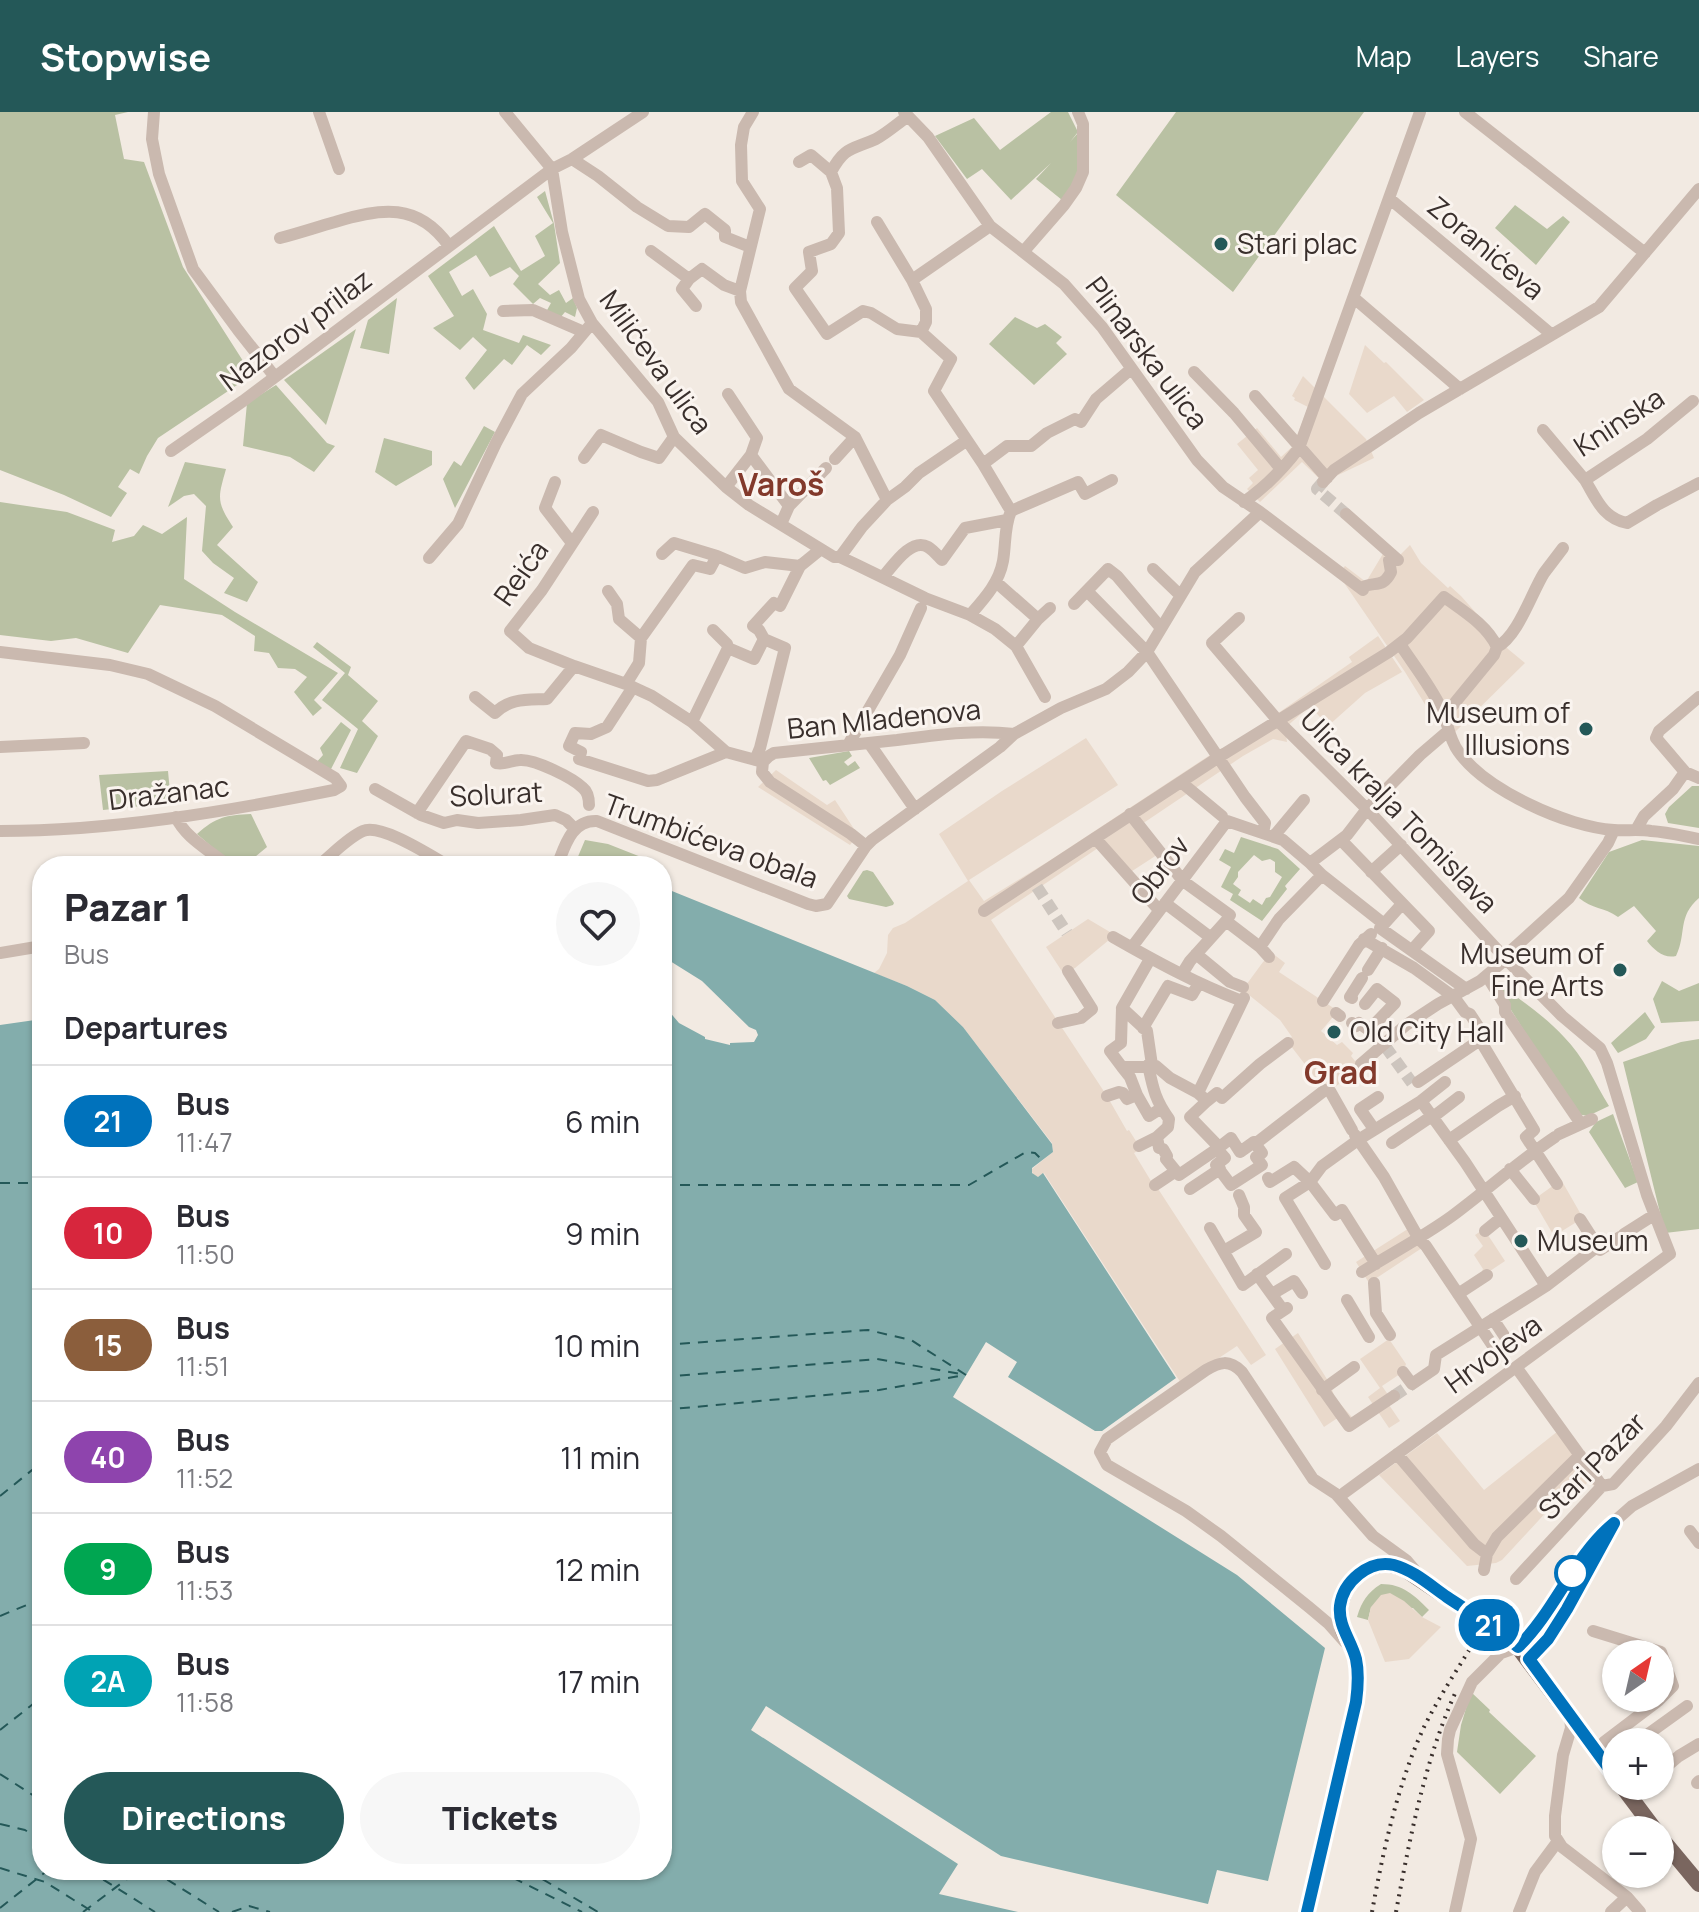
<!DOCTYPE html>
<meta charset="utf-8">
<style>
:root{--surface:#fff;--page:#f7f7f7;--text:#2b2b33;--muted:#7c7c81;--line:#e1e1e2;--accent:#245858}
body{margin:0;font-family:Manrope,sans-serif;background:var(--page);color:var(--text);height:100vh;display:flex;flex-direction:column;font-size:30px;white-space:nowrap}
*{box-sizing:border-box;margin:0}
p{font-size:26px;color:var(--muted)}
.icon{flex:none;width:44px;height:44px;fill:none;stroke:currentColor;stroke-width:2;stroke-linecap:round;stroke-linejoin:round}
.map{position:relative;flex:1;overflow:hidden}
.details{position:absolute;left:32px;top:744px;width:640px;height:1024px;display:flex;flex-direction:column;background:var(--surface);border-radius:32px;box-shadow:0 2px 6px #0004}
.details>*{flex:none}
.badge{padding:0 16px;border-radius:26px;font-size:28px;line-height:52px}
.needle{width:52px;rotate:34deg}
.tools{position:absolute;left:1602px;top:1528px;display:grid;gap:16px}
.tools a{display:grid;place-items:center;width:72px;height:72px;border-radius:50%;background:var(--surface);box-shadow:0 2px 6px #0004;font-size:40px}
.map>.badge{position:absolute;translate:-50% -50%;box-shadow:0 0 0 4px #fff}
h2{padding:0 32px;font-size:30px;line-height:72px}
.round{display:grid;place-items:center;flex:none;width:84px;height:84px;border-radius:42px;background:var(--page)}
.overview{display:flex;align-items:center;justify-content:space-between;height:136px;padding:0 32px}
h1{font-size:38px;font-weight:800;line-height:60px}
.cta{display:flex;gap:16px;margin-top:auto;padding:16px 32px}
.cta a{flex:1;height:92px;border-radius:48px;background:var(--accent);color:#fff;font-size:32px;font-weight:800;line-height:92px;text-align:center}
.cta a+a{background:var(--page);color:var(--text)}
ul{padding:0;list-style:none}
li{display:flex;align-items:center;gap:24px;height:112px;padding:0 32px;border-top:2px solid var(--line)}
li div{flex:1}
li b{display:block;font-size:30px}
li em{font-style:normal}
li .badge{min-width:88px;font-weight:700;text-align:center}
header{display:flex;align-items:center;gap:48px;box-sizing:border-box;height:112px;padding:0 40px;background:var(--accent);color:#fff}
header strong{font-size:38px}
nav{display:flex;gap:44px;margin-inline-start:auto;font-size:28px}
.map>svg:first-child{display:block}
</style>
<header>
<strong>Stopwise</strong>
<nav><a>Map</a><a>Layers</a><a>Share</a></nav>
</header>
<div class="map">
<svg width="1699" height="1800" viewBox="0 0 1699 1800">
<rect width="100%" height="100%" fill="#f2eae2"/>
<path fill="#b9c1a3" fill-rule="evenodd" d="M0,0h128l-13,3 9,44 20,3 39,105 69,108 -94,63 -11,18 -8,18 -9,-5 -12,18 9,6 -16,24 -47,-22 -64,-25z
M1051,0h17l10,20 -8,10 8,-9 1,44 -17,23 -26,-21 15,-16 -40,37 -29,-31 -15,10 -32,-43 39,-18 26,32z
M1176,0h188l-131,180 -117,-97z
M545,79l9,33 6,39 -22,21 12,11 9,-5 7,13 7,-5 4,10 -2,9 -10,-5 -5,6 -14,-6 5,-9 -11,-5 -7,6 -20,-20 6,-8 -9,-9 -20,10 -14,-22 -27,17 13,24 11,-7 14,25 -4,16 36,13 4,-8 28,10 -10,10 -14,-10 -15,20 -8,-6 -30,31 -9,-12 22,-28 -14,-13 -13,13 -27,-22 21,-12 -26,-40 66,-50 27,45 24,-15 -10,-20 18,-13 -16,-26z
M1515,93l32,24 16,-13 7,6 -34,43 -41,-37z
M397,186l-8,56 -29,-6 8,-28z
M1015,205l22,11 8,-4 17,13 -6,6 11,11 -33,31 -45,-41z
M356,217l-30,96 -42,-45z
M276,273l51,58 8,3 -21,26 -24,-15 -47,-11 4,-43z
M484,314l11,6 -40,76 -12,-29 11,-18 7,5z
M384,326l48,13v14l-36,21 -21,-14z
M185,350l41,7c-8,29 -10,32 7,58l-16,18 41,37 -11,20 -23,-9 10,-15 -21,-15 -11,-12 4,-45 -12,-12 -10,2 -16,11z
M0,390l67,10 48,18 -3,12 22,-6 9,-11 19,9 25,-17 -3,62 51,33 103,61 -24,27 8,8 -9,8 -19,-24 13,-15 -12,-8 -17,-1 -9,-15 -15,-2 1,-15 -33,-21 -62,-10 -32,48 -52,-15 -25,3 -51,-6z
M317,530l34,25 -3,8 30,26 -16,20 16,15 -21,37 -17,-5 18,-39 -36,-29 23,-27 -32,-26z
M341,610l10,8 -21,41 -15,-7 8,-9 -3,-7z
M849,639l3,5 -8,6 4,4 7,-5 5,7 -30,17 -4,-5 -3,1 -14,-23z
M168,659l3,32 -68,7 -4,-35z
M1692,674h7v42l-31,-5 -3,-9 4,-7z
M251,702l16,33 -23,19h-10l-37,-32c19,-17 29,-19 54,-20z
M1241,725l37,12 22,20 -15,17 2,3 -25,32 -32,-21 3,-6 -12,-7 10,-20 -12,-7 6,-11 9,4zM1254,743l8,6 8,-2 5,3v10l7,5 -12,20 -4,1 -4,7 -9,-6 -3,4 -12,-8 3,-5 -8,-6 5,-7v-5z
M585,728l23,4 33,13 -3,9h-64z
M1642,728l57,6v52c-22,19 -12,35 -23,58 -12,3 -22,-6 -29,-15l9,-10 -22,-25 -16,11c-14,-10 -26,-8 -39,-19l30,-46z
M867,758l6,2 21,31 -1,2 -7,2 -37,-8 -2,-3 16,-25z
M1662,869l17,10 20,-8v38l-38,2 -8,-24z
M1500,873c22,16 46,32 64,52 19,19 31,46 45,69l-21,10 -11,-2 -80,-126z
M1645,900l10,15 -9,12 -28,14 -7,-10z
M1699,927v190l-34,4 -42,-171 58,-20z
M1613,1002l25,68 -13,6 -36,-56 7,-10z
M1381,1472c22,0 33,11 48,26l-7,7 -9,-9 -42,-1 -3,13 -11,-3c5,-16 10,-24 24,-33z
M1471,1580l19,18 -1,2 47,44 -36,38 -43,-42 4,-27z"/>
<path fill="#e9d9cb" d="M1365,233l19,18 2,-1 38,38 -17,12 -13,-16 -27,17 -18,-19z
M1303,264l63,63 8,19 -38,18 -9,10 -25,-24 -42,40 -13,-13 6,-6 -4,-5 9,-8 -21,-26 20,-16 24,29 12,-11 15,-39 -14,-7 1,-2 -3,-2z
M1410,433l11,18 27,25 2,-2 11,10 47,53 17,14 -70,69 -21,-13 -29,-47 -67,-98 7,-8 21,16 21,-35 11,10z
M1378,524l24,36 -37,21 -37,33 -18,-20 -25,22 2,14 -14,-3 -30,17 -101,68 21,27 -37,24 -25,-29 -110,74 116,176 20,35 2,-1 12,19 -7,4 17,28h2l113,174 -15,10 -14,-19 -56,37 -137,-210 -6,4 -4,-1 -2,-4v-3l21,-17 -1,-9 -89,-116 -28,-27 -28,-14 -33,-13 5,-4 8,-16 1,-18 5,-7 12,-5 63,-42 -29,-47 63,-43 84,-53 32,47 -149,95 15,21 65,-40 161,-106 12,-7 1,1 38,-24 91,-63 -3,-5z
M776,658l51,35 8,-5 23,35 -8,10 -92,-58z
M1088,807l27,16 -40,33 -12,5 -17,-26z
M1272,841l13,10 -6,9 59,39 -17,20 16,14 5,-3 11,11 -2,3 4,5 3,-2 5,7 -36,27 -40,-52 5,-4 -12,-17 -31,-25 -11,1 25,-34z
M1563,1071l20,35 -29,18 -21,-36 21,-15z
M1414,1113l14,19 -59,39 -13,-21z
M1484,1117l21,32 -15,10h-8l1,-2 -9,-14 9,-9 -8,-11z
M1298,1221l32,51 5,14 23,26 -19,-7 -15,10 -49,-78z
M1389,1227l17,25 -3,8 -21,14 9,13 -4,3 13,19 -11,7 -21,-31 12,-9 -20,-29z
M1558,1319l38,56 -8,-5 -4,4 -8,-6 -74,80 -6,3 -29,3 -88,-91 58,-42 47,57z
M1390,1481l14,8 18,16 19,10 -32,32 -24,3 -17,-42 3,-13 10,-12z"/>
<path fill="#83adac" d="M662,775l245,99 28,14 28,27 89,117 1,8 -21,16v5l6,4 5,-4 133,205 -74,53h-7l-87,-54 9,-15 -31,-20 -33,55 284,178 88,73 -57,233 -51,-11 -9,34 -207,-48 -235,-150 -15,24 207,134 -19,30 79,18h-1018v-887l42,-6v851h620v-867l17,20 26,14v2l25,6v-2l24,-1 4,-7 -2,-5 -7,-3 -47,-46 -40,-25z"/>
<g fill="none" stroke-linecap="round" stroke-linejoin="round">
<path stroke="#245858" stroke-width="2" stroke-dasharray="10 8" stroke-linecap="butt" d="M0,1071h42
M662,1073h307l57,-33 9,1 8,8
M662,1233l206,-15 43,10 55,35
M662,1265l215,-18 84,15
M662,1298l217,-20 86,-15
M0,1384l42,-34
M0,1504l34,-14 8,2
M0,1618l42,-33
M0,1662l42,27
M0,1712l25,6 17,11
M0,1756l45,14 48,30
M88,1758l67,42
M152,1758l67,42
M497,1758l85,42
M527,1758l71,42
M0,1796l48,-38
M83,1800l56,-42
M232,1800l17,-6 21,6"/>
<path stroke="#cdc5be" stroke-width="12" stroke-dasharray="12 6" stroke-linecap="butt" d="M1323,370l-6,7 29,25
M1037,775l30,46
M1385,934l27,37
M1394,1284l18,-12"/>
<path stroke="#cab9af" stroke-width="12" d="M154,0l-2,27 7,35 34,95 45,61 37,47
M319,0l20,57
M505,0l47,57 10,63 17,67 13,24 66,79 16,35 52,50 23,18 85,52h6l15,7 70,34 45,17 25,14 21,17 29,51
M753,0l-9,15 -3,18 1,36 18,28 -20,82 1,11 48,87 66,48 32,63 -25,27 -22,30
M904,0l24,25 62,89 74,58 38,43 95,133 26,27 37,25 103,78
M1465,0l180,141
M907,5c-10,7 -20,16 -31,22 -24,11 -31,7 -45,33l6,16 2,45 -8,11 -22,8 3,19 -17,17 32,46 36,-23 8,2 26,16 24,3
M572,47l26,17 39,31 31,19 21,1 16,-13 20,16v7l25,10
M799,50l12,-7 20,17
M1390,87l161,135
M877,110l35,58 14,29v13l-5,10 30,27 -17,32 49,73 28,47c-7,16 -5,33 -8,50 -4,22 -19,38 -33,54
M280,126c19,-5 37,-11 55,-16 46,-14 83,-20 114,24
M651,139l38,28 13,-10 22,16 16,6
M1024,139l40,-46 12,-17 7,-16v-48l-5,-12
M689,167l-7,10 14,17
M912,168l78,-54
M1354,186l106,91
M503,199l30,-1 51,22
M1194,260l40,41 47,56
M1255,284l72,82
M1543,318l42,50 62,-41 46,-38
M171,339l72,-50 309,-232 20,-10 71,-47
M751,343l38,51 -8,18
M584,346l17,-23 40,17 18,6 15,-21
M835,347l20,-22
M983,352l24,-18h24l16,-13 28,-14 6,3 15,-23 35,-30
M1585,368c12,20 18,38 42,43l30,-18 42,-22
M555,370l-10,26 27,35
M1323,370l11,-12 85,-57 180,-106 100,-118
M726,375l25,-32 6,-17 -29,-44
M887,388l18,-13 14,-14 47,-32
M1244,390c20,-14 40,-34 55,-54l121,-336
M789,394l37,-38
M1011,399l67,-29 7,12 27,-14
M593,400l-51,78 -32,41 19,17 45,18 52,18 26,12 40,26 34,30 37,10
M1346,402l52,46
M662,442l12,-11 43,13 28,12 20,-6 35,4 21,-17
M429,446l29,-34 38,-81 26,-49 49,-46 21,-25
M1153,457l27,26
M883,465c9,-10 28,-40 45,-30 5,3 10,9 14,13l23,-32 42,-8
M996,470l42,37
M1361,476c13,-8 21,2 30,-16l-2,-12 4,-4
M608,479l9,13 2,15 22,19
M1087,479l60,61 98,145 20,26 -2,10
M1074,492l34,-35 9,7 44,52
M1239,506l-27,25 67,79 88,87 139,150 56,57 38,32 7,15 40,132 23,59 -326,239
M713,518l14,14 1,4
M1400,532c13,20 29,40 40,62 8,15 8,31 18,45 27,39 109,76 156,79 12,1 24,-1 37,1 16,1 32,5 48,8
M1016,534l22,-27 12,-11
M1497,535c21,-11 34,-53 47,-74 6,-8 13,-17 19,-25
M0,540l110,13 38,9 67,32 120,72 6,8 -7,4c-110,22 -222,41 -334,41
M626,572l13,-21 2,-25 52,-73 17,4 7,-13
M633,575l-26,40 -16,7 -16,-1 -6,13 12,6 -2,7 69,22 9,-1 69,-28
M475,585l20,16c15,-15 32,-13 52,-14l27,-33
M1699,585l-40,34 -3,7 29,34 14,6
M692,610l36,-74 26,11 10,-20 -5,-9 -6,-4 21,-23 6,3 20,-40
M869,631l46,66
M848,633l52,-90 21,-47
M0,635l84,-4
M755,648l5,-12 25,-100 -21,-9
M763,650l6,-6 5,-3c41,-4 82,-9 123,-13 39,-5 78,-11 117,-6
M763,650l-1,10 8,10 81,52 15,12
M1181,670l41,34
M375,677l46,26 23,8 13,-3 21,3 43,-3 34,-5 11,5 9,9
M417,701l49,-72 24,8 7,6 -1,8c10,2 15,-3 24,-3 15,-1 53,18 63,28 5,4 6,11 6,17
M1130,702l53,67 47,34 -4,6 34,26 9,10
M176,705c9,21 35,34 52,49
M1636,718l8,-14 29,-27 12,-17
M1274,724l30,-36
M1095,726l64,72
M1341,728l88,91 -17,19
M318,754c14,-11 29,-28 45,-35 18,-8 68,25 86,35
M557,754c8,-20 14,-46 40,-45l211,83 8,2 11,-2 39,-58 6,-6 128,-93 14,-13 47,-26 45,-19 22,-17 19,-20 48,-80 65,-60
M1371,760l30,-27
M1322,763l62,49 18,-20
M1165,791l45,34
M984,799l235,-154 170,-105 18,-14 37,-41c19,14 43,28 53,50l-3,8 -50,61
M1384,812l-4,4 86,61
M1113,825c42,24 84,47 129,64
M1364,827l50,29 40,29 11,15 5,2 15,23 -5,3 54,90 -8,7 31,47
M1132,835l95,-126 56,19 27,23
M1260,835l19,-28 43,-44 -12,-12 37,-28 20,-26 53,-54 28,-24
M0,841l42,-7
M1196,842l34,28 13,5
M1504,845l65,-59 39,-55 6,-13
M1150,847l-28,49 25,23 5,34
M1368,858l14,-22
M1182,862l8,-13 36,-40
M1487,864l18,29v7l76,112
M1352,886l-2,-1 12,-19
M1323,889l36,-56 12,-11
M1122,896l-1,35 -11,8 12,16
M1336,901l4,3
M1058,911l23,-5 11,-9 -24,-38
M1352,911l4,3 3,-3 10,7 26,-27 -18,-14 -12,15
M1143,916l25,-42 24,9 7,-12
M1361,952l45,-39 32,-21 42,-23 26,-22
M1418,970l62,-42
M1330,979l22,39
M1198,981l46,-95
M1137,983l-7,-18 -8,-10h26
M1107,984l12,-4 4,1 4,6 10,-4 12,21 8,-5h6
M1207,989l10,-8 5,5 38,-34 28,-21
M1421,989l44,61 81,124
M1433,1005l26,-20
M1374,1017l-14,-20 18,-12
M1559,1022l33,-15
M1355,1023l29,42 35,62 7,7 71,106
M1449,1028l49,-34 17,-10
M1392,1031l40,-27
M1255,1032l70,-54
M1139,1034l18,-9
M1219,1035l-29,-30 17,-16 -9,-8 -28,-15 -14,-12 -8,-1c5,23 7,35 21,54l-1,8 -11,10 2,11 4,1 4,7 -1,3 13,16 38,-26 14,-11 9,14 14,-10 8,11 -6,4 6,8 -31,20 -15,-20 9,-7 -8,-9 2,-2
M1510,1057l24,30
M1268,1066l2,4 24,-15 16,15 25,33 7,-5 34,54
M1155,1073l21,-14
M1190,1077l30,-20
M1580,1107l20,31 20,-13
M1210,1116l33,57 43,-31
M1485,1119l16,-13
M1624,1122l30,-19
M1224,1139l32,-19 -12,-17v-8l-5,-12
M1325,1152l-40,-66 25,-16 12,-16 36,-26 63,-39 24,-19
M1362,1160c30,-19 61,-35 90,-56 35,-26 67,-55 103,-79
M1257,1162l26,36
M1374,1171l2,30 14,22
M1272,1182l22,-13 8,12
M1458,1182l29,-19
M1347,1188l22,37
M1287,1196l-15,10 77,108 45,-30
M1493,1207l16,24
M1516,1255l86,119
M1403,1260l9,12 22,-15 2,-14 110,-69 52,-40
M1322,1278l32,-23
M1397,1342l77,90 13,10
M1690,1419l9,12
M1484,1458l3,-16 10,-17 83,-82
M1516,1467l86,-93 11,-2 53,-58 33,-43
M1593,1519l68,21 12,34 -15,15 -54,41
M1345,1530l-16,-18 -19,-16 -89,-72 -35,-25 -79,-46 -7,-13 7,-13 99,-69c14,-8 23,-11 36,2l71,107 23,15 37,42 33,24 12,14
M1529,1547c34,-31 57,-86 80,-127
M1570,1605l1,11 -8,27 -8,61v20l7,11 65,50 13,15
M1637,1630l50,-36
M1660,1660l19,-16 20,-12
M1697,1671l2,-2
M1641,1676l3,-2
M1455,1800l16,-73 -24,-85 1,-15 2,-9 22,-48 29,-29 17,-6 14,-14 66,-97 34,-30 67,-37
M1519,1800l16,-40 23,-31
M1611,1800l16,-15"/>
<path stroke="#7a665f" stroke-width="16" d="M1622,1674l33,44
M1660,1725l39,47
M1307,1800l49,-210c2,-15 3,-29 0,-43 -3,-11 -9,-19 -13,-29 -8,-23 1,-47 21,-59 14,-8 27,-8 42,-1l88,59 24,18 98,130"/>
<path stroke="#392f2c" stroke-width="4" stroke-dasharray="2 6" stroke-linecap="butt" d="M1372,1800c11,-61 26,-129 52,-185 14,-28 31,-54 47,-80
M1396,1800c14,-75 29,-153 61,-223"/>
</g>
<g fill="none" stroke-linecap="round" stroke-linejoin="round">
<defs>
<path id="line" d="M1307,1800l49,-210c2,-15 3,-29 0,-43 -5,-19 -18,-33 -16,-53 3,-24 29,-47 54,-41 19,5 37,21 53,32 24,16 49,31 71,50 38,-37 55,-90 96,-124l-47,86 -19,30 -19,20 87,119"/>
</defs>
<use href="#line" stroke="#fff" stroke-width="18"/>
<use href="#line" stroke="#0072bc" stroke-width="12"/>
</g>
<g fill="#245858" stroke="#faf4ef" stroke-width="3">
<circle cx="1221" cy="132" r="8"/>
<circle cx="1586" cy="617" r="8"/>
<circle cx="1620" cy="858" r="8"/>
<circle cx="1334" cy="920" r="8"/>
<circle cx="1521" cy="1129" r="8"/>
</g>
<circle fill="#fff" stroke="#0072bc" stroke-width="4" cx="1572" cy="1461" r="16"/>
<g text-anchor="middle" stroke-width="6" stroke-linejoin="round" paint-order="stroke">
<g font-size="28" fill="#392f2c" stroke="#faf4ef" text-anchor="start">
<text x="1237" y="142">Stari plac</text>
<text x="1570" y="611" text-anchor="end">Museum of<tspan x="1570" dy="32">Illusions</tspan></text>
<text x="1604" y="852" text-anchor="end">Museum of<tspan x="1604" dy="32">Fine Arts</tspan></text>
<text x="1350" y="930">Old City Hall</text>
<text x="1537" y="1139">Museum</text>
</g>
<g font-size="28" fill="#392f2c" stroke="#faf4ef">
<text transform="translate(1486 136) rotate(40)" y="10">Zoranićeva</text>
<text transform="translate(296 218) rotate(-37)" y="10">Nazorov prilaz</text>
<text transform="translate(1147 241) rotate(53)" y="10">Plinarska ulica</text>
<text transform="translate(656 250) rotate(54)" y="10">Milićeva ulica</text>
<text transform="translate(1619 310) rotate(-33)" y="10">Kninska</text>
<text transform="translate(521 461) rotate(-55)" y="10">Reića</text>
<text transform="translate(884 607) rotate(-6)" y="10">Ban Mladenova</text>
<text transform="translate(169 681) rotate(-7)" y="10">Dražanac</text>
<text transform="translate(496 682) rotate(-3)" y="10">Solurat</text>
<text transform="translate(1399 699) rotate(46)" y="10">Ulica kralja Tomislava</text>
<text transform="translate(711 729) rotate(20)" y="10">Trumbićeva obala</text>
<text transform="translate(1160 758) rotate(-53)" y="10">Obrov</text>
<text transform="translate(1493 1242) rotate(-36)" y="10">Hrvojeva</text>
<text transform="translate(1592 1354) rotate(-45)" y="10">Stari Pazar</text>
</g>
<g font-size="32" font-weight="bold" fill="#82392b" stroke="#faf4ef">
<text x="781" y="384">Varoš</text>
<text x="1341" y="972">Grad</text>
</g>
</g>
</svg>
<div class="tools">
<a><svg class="needle" viewBox="-14 -14 28 28"><path d="M0-13l5 13h-10z" fill="#e53935"/><path d="M0 13l5-13h-10z" fill="#7c7c81"/></svg></a>
<a>+</a>
<a>−</a>
</div>
<b class="badge" style="left:1489px;top:1513px;background:#0072bc;color:#fff">21</b>
<section class="details">
<div class="overview"><div><h1>Pazar 1</h1><p>Bus</p></div><a class="round"><svg class="icon" aria-label="heart" viewBox="0 0 24 24"><path d="M12 20l-8-8c-3-5 5-10 8-4 3-6 11-1 8 4z"/></svg></a></div>
<h2>Departures</h2>
<ul>
<li><span class="badge" style="background:#0072bc;color:#fff">21</span><div><b>Bus</b><p>11:47</p></div><em>6 min</em></li>
<li><span class="badge" style="background:#d7263d;color:#fff">10</span><div><b>Bus</b><p>11:50</p></div><em>9 min</em></li>
<li><span class="badge" style="background:#8b5e3c;color:#fff">15</span><div><b>Bus</b><p>11:51</p></div><em>10 min</em></li>
<li><span class="badge" style="background:#8e44ad;color:#fff">40</span><div><b>Bus</b><p>11:52</p></div><em>11 min</em></li>
<li><span class="badge" style="background:#00a651;color:#fff">9</span><div><b>Bus</b><p>11:53</p></div><em>12 min</em></li>
<li><span class="badge" style="background:#00a3b4;color:#fff">2A</span><div><b>Bus</b><p>11:58</p></div><em>17 min</em></li>
</ul>
<div class="cta"><a>Directions</a><a>Tickets</a></div>
</section>
</div>
